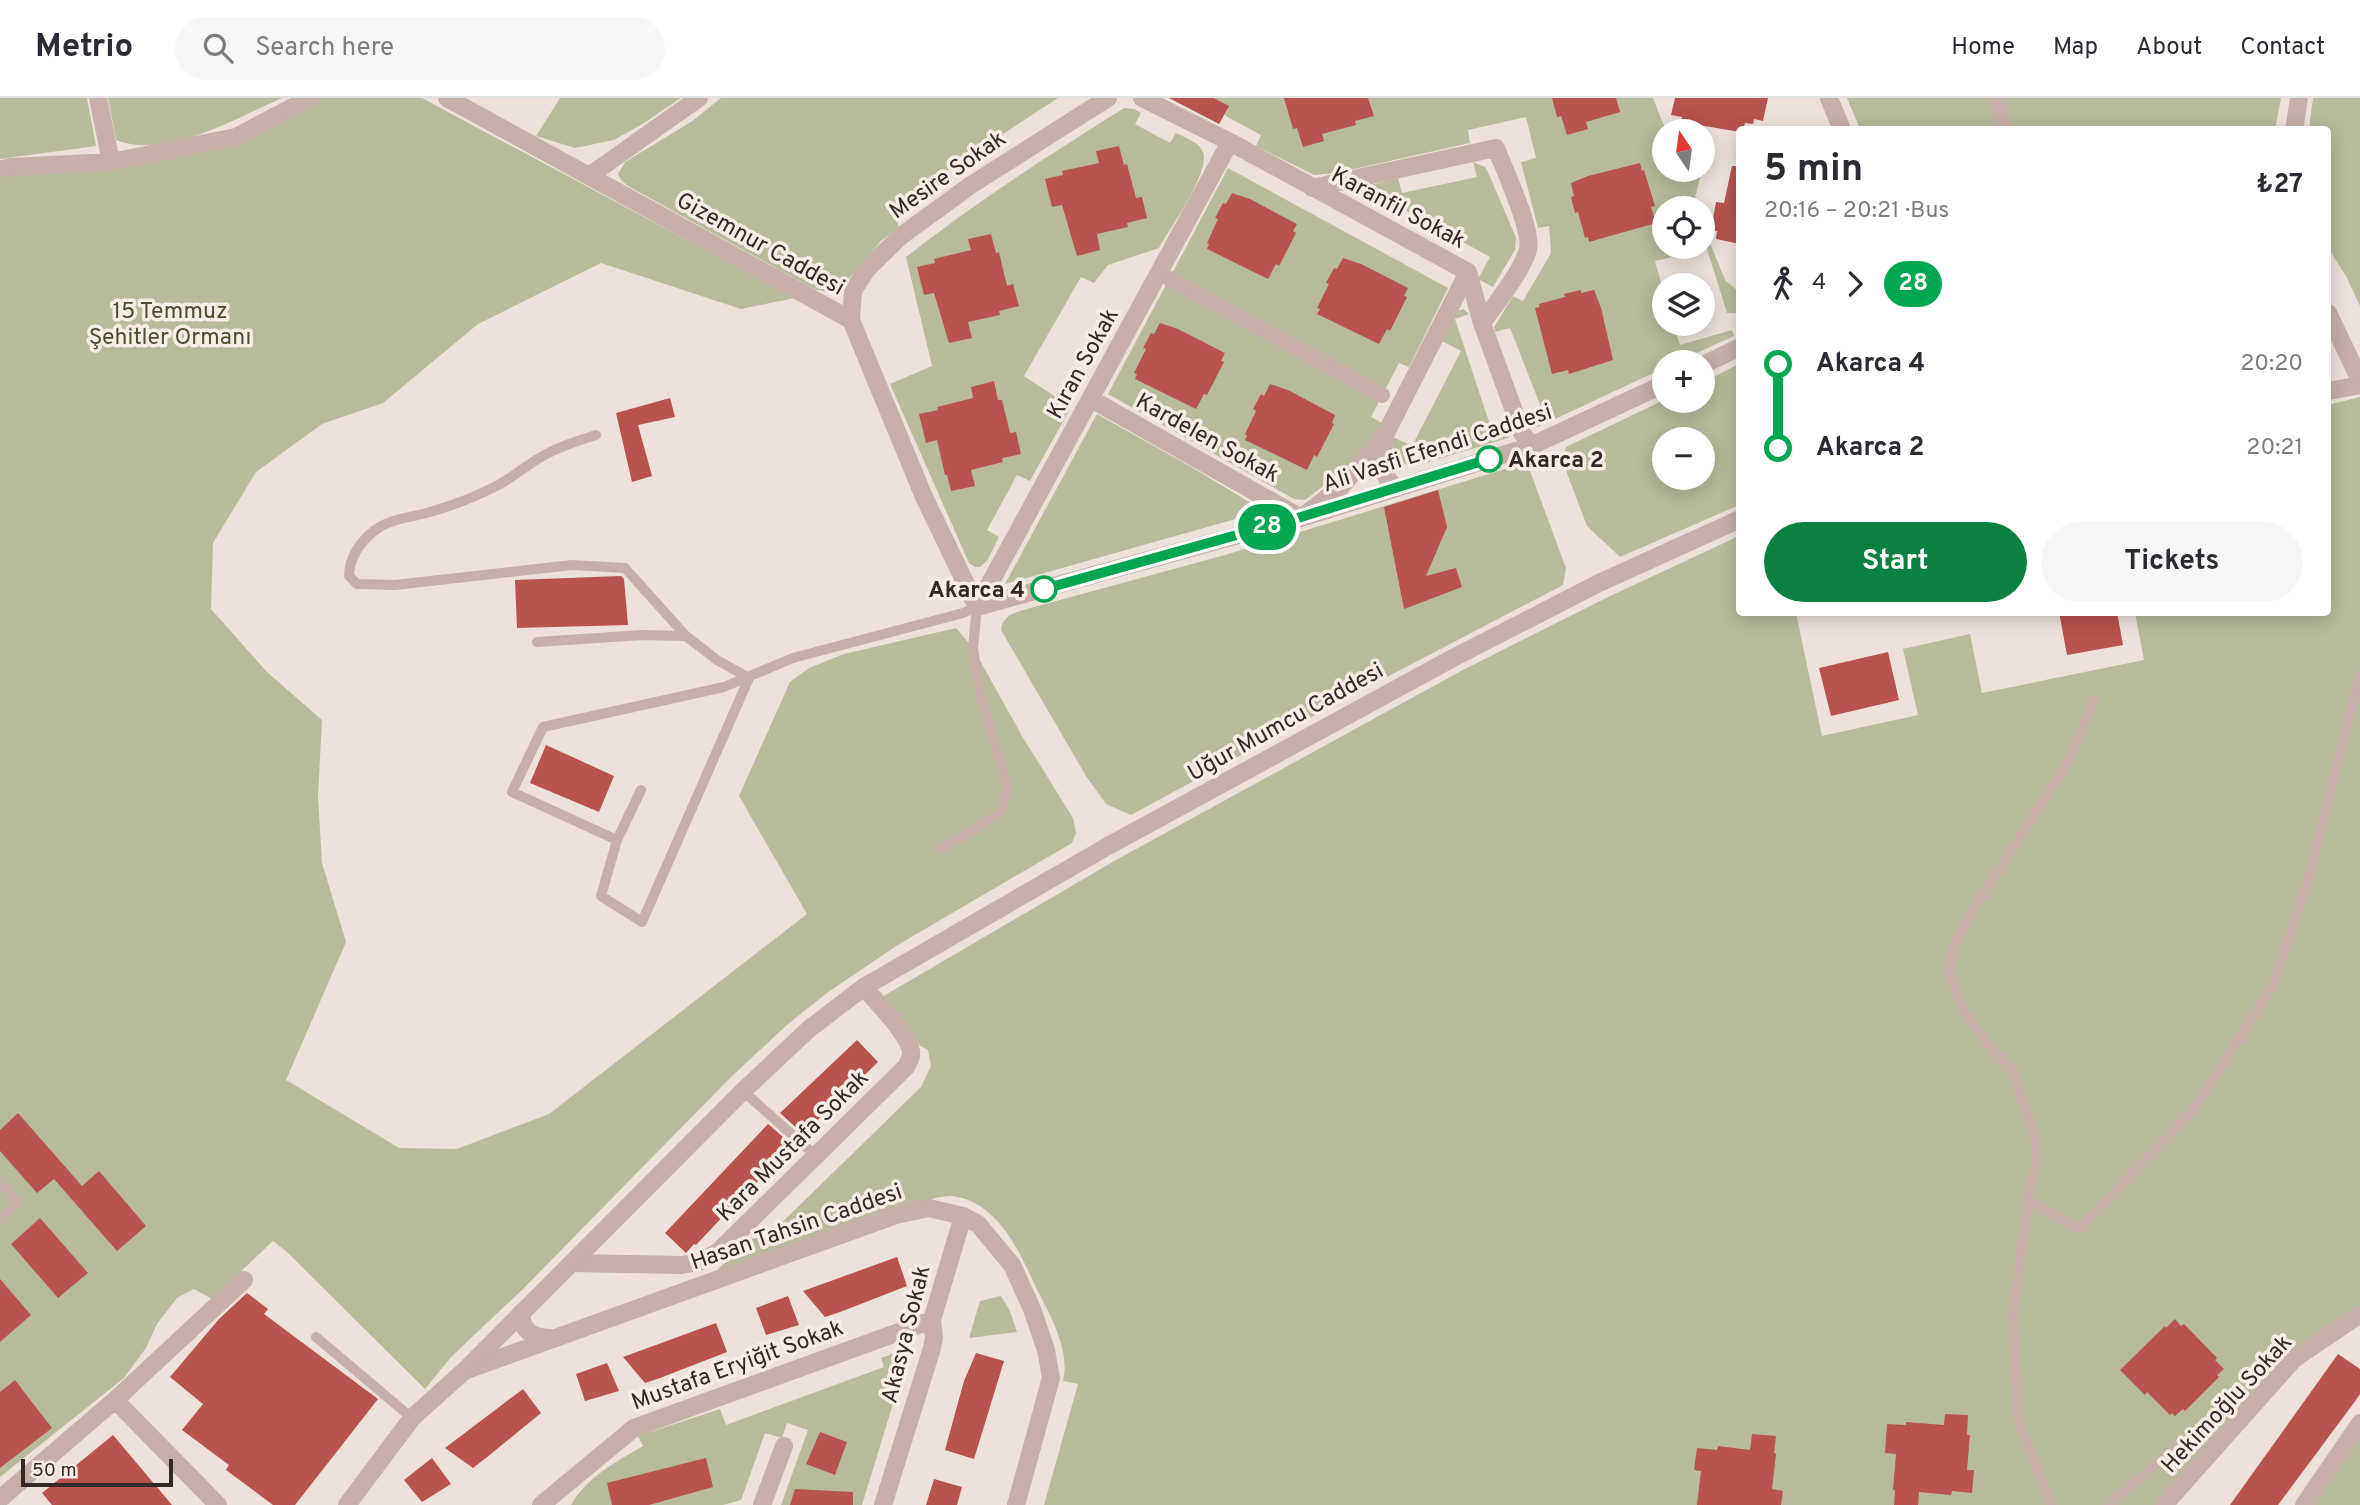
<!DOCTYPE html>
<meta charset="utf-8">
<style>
:root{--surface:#fff;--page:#f7f7f7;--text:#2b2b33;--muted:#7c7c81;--line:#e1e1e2;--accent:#0b8043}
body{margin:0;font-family:Overpass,sans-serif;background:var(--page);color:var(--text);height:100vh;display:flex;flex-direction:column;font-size:26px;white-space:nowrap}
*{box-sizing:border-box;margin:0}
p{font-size:23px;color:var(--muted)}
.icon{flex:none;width:38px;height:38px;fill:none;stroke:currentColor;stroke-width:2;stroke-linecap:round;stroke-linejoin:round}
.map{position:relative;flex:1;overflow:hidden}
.details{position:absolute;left:1736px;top:28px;width:595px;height:490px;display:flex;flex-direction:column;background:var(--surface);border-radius:7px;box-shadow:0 4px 18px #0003}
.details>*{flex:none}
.badge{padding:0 14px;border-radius:23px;font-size:24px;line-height:46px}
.needle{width:46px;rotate:347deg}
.buttons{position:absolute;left:1652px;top:21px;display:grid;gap:14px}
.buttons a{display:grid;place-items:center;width:63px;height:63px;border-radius:50%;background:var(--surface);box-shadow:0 4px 18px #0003;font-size:35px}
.scale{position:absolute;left:21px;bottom:18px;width:152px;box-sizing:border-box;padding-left:7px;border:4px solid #332927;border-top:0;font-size:19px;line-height:24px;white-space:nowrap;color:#332927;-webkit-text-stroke:5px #f7ece6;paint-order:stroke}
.map>.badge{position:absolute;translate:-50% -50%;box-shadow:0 0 0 4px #fff}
.legs{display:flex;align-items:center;gap:10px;height:77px;padding:0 28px;font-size:23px}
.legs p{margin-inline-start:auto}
.summary{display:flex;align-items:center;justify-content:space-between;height:119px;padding:0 28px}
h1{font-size:38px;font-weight:700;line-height:52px}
.cta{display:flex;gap:14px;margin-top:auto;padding:14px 28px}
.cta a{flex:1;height:80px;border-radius:42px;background:var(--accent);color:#fff;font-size:28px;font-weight:700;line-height:80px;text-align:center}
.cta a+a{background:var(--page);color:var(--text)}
ul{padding:0 28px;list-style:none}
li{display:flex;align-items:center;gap:24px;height:84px;font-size:26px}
li i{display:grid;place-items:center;width:10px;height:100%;margin:0 9px;background:currentColor}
li i::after{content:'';width:18px;height:18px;margin:-9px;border:5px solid;border-radius:50%;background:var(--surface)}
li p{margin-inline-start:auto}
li:first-child i{background:linear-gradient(#0000 50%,currentColor 0)}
li:last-child i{background:linear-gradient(currentColor 50%,#0000 0)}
header{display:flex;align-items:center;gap:42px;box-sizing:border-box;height:98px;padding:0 35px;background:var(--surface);border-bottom:2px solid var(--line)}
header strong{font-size:33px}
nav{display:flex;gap:38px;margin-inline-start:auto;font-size:24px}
.search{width:490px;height:63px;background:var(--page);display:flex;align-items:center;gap:18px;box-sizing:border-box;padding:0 24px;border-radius:38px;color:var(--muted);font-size:26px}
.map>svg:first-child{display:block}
</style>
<header>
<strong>Metrio</strong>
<div class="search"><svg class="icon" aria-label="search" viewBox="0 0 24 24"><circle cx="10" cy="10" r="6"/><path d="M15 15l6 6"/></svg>Search here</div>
<nav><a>Home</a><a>Map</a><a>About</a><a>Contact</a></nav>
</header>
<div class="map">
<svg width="2360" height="1407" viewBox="0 0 2360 1407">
<rect width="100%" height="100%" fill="#eee1db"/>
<path fill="#b7bb9c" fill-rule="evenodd" d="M0,0h87l9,48 -96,13z
M108,0h174c-46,20 -115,62 -166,42z
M310,0h112l373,200 -54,11 -140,-46 -123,61 -95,79 -61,21 -66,48 -43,71 -2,66 56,63 55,48 -4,76 4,67 24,79 -60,138 113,68 58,1 92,-35 258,-200 -68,-118 51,-114 19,-14 35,-14 112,-26 17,20 49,88 51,82 3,15 -4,10 -176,103 -69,47 -39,31 -58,54 -207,211 -71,67 -27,33 -138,-137 -14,-11 -61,58 -18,-10 -17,9 -20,26 -11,24 -22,30 -124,99v-1307l236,-33z
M560,0h121l-37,25 -30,17 -39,8 -39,-12z
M721,0h337l-162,106 -2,5 5,18 -18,14 -41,48 -13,3 -13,-3 -186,-103 -7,-6 -3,-6 7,-12 66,-40z
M1214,0h439l13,33 -2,39h38l-8,32 2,6h-32v39h39v-22l22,55 14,12v21h-12l-20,-64 -52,12 9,32v31h9l7,21 52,-15 2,6 -57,26h-13v6l-126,59c-7,-3 -9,-7 -13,-14l16,-6 -31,-79 -15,4 -1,-5 19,-31 10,5 28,-48 -2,-27 -11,2 -17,-66 15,-4 -10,-41 -58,13 2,13 -134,30 -22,2 -58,-29 5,-11 -37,-20 4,-9z
M1847,0h434l-6,32 -415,-1z
M2313,0h47v208l-14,-30 -18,-28v-118l-19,-1z
M1124,10l10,1 7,4 -6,11 35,19 6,-10c10,5 23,9 27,19 8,19 -34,78 -44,96l-51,17 -14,18 -13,-6 -57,99 47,31 -41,74 -13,-6 -30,55 12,7 -12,24 -7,6h-5l-6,-4 -79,-179 42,-18 -26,-109c70,-55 143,-102 218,-149z
M1473,64l12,5 3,5 28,66 -1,12 -22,37 -15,-8 12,-22 -127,-70 35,-9 4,15 75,-16z
M1228,70l220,120 -39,79 -10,-4 -28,54 11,6 -11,23 -13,14 -53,40 -11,-1 -186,-105z
M1463,211l6,5 -14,5 35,106 17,-5 3,14 -2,4 -96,29c-15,-6 -21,-13 -19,-30l19,9 49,-95 -19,-10 15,-30z
M1739,266v141l-119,52 -33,-31 -19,-50 -5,-19 3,-10 98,-47 39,1v-19zM1664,341h39v39h-39z
M2360,299v917l-66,45 -130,146h-1120l34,-121 -15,-3c8,-34 -16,-70 -30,-100 -16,-35 -38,-80 -81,-85 -11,-1 -26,5 -37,8 -69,16 -135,45 -202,70l37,-35 18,-3 153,-149 10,-21 -3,-16 -23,-13 -30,-36 241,-141 345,-189 145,-73 133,-62 1,76 56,1 26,123 96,-21 -15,-66 67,-15 12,59 162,-33 -9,-47 193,-1v-207z
M1097,316l96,54 71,43 -259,73z
M1518,367l8,2 4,4 36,97 -3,17 -237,124 -195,106 -25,-11 -20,-28 -85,-146c2,-15 13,-17 26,-21l198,-54z
M1001,1198l8,13 8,23 -48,6 11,-37z
M897,1254l6,19 -41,134h-81l27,-75 -21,-7 -5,15 -17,-5 -24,67 -18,5h-152c16,-28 45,-43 72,-59l-5,-10 82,-27 6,16 158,-58 -3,-9z
M2360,1325v82h-56z"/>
<path fill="#b8534f" d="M1169,0h45l15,8 -10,18z
M1284,0h84l6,18 -19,5 1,4 -34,9 2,7 -21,6 -6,-19 -4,1z
M1552,0h64l4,14 -34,10 2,7 -21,6 -6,-19 -4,1z
M1675,0h93l-5,23 -9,-2 -1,5 -8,-1 -2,7h-3v2l-59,-10 1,-5 -11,-2z
M1119,48l5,19 3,-1 9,34 6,-1 5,21 -20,5 1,4 -31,7 3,16 -23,6 -15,-51 -10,2 -7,-28 18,-4 -1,-4 37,-8 -3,-12z
M1640,65l2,8 2,-1 11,36 -4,1 5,16 -67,19 -1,-5 -3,1 -7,-26 -3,1 -4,-16 3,-1 -3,-13 17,-7z
M1732,68h8v78l-24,-5 1,-8 -6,-1 5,-28 8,1z
M1232,95l18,6 47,25 -4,7 3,2 -17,33 -3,-2 -8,15 -61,-30 2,-5 -2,-1 11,-24 -3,-1 8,-15 3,1z
M991,136l5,19 3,-1 8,34 6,-2 6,22 -20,5 1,4 -32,7 4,16 -23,5 -15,-50 -10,2 -7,-28 18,-4 -1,-4 37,-9 -3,-11z
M1343,160l18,6 47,24 -4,8 3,1 -17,34 -3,-2 -8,15 -62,-30 3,-5 -3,-1 12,-24 -3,-1 8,-15 3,1z
M1581,192v3l13,-3 7,18 12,52 -44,14 -1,-4 -16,4 -17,-66 5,-1 -1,-3 26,-7 -1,-3z
M1160,225l18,6 47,24 -4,8 3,1 -17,33 -3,-1 -8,15 -61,-30 2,-5 -3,-1 12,-24 -3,-1 8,-15 3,1z
M994,283l4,19h4l8,33 6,-1 5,22 -19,4 1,4 -32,8 4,16 -24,5 -4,-16h-2l-8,-35 -11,3 -7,-29 19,-4 -1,-3 36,-9 -2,-11z
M1270,286l18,6 47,25 -3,8 2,1 -17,33 -3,-2 -7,15 -62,-30 2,-4 -2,-2 11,-23 -3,-2 8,-15 3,2z
M670,300l5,19 -37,8 14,51 -20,6 -16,-69z
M1438,392l9,37 -21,49 30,-8 6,19 -58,22 -20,-102z
M621,478l3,3 4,46 -111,3 -2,-48z
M2059,514h58l6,33 -56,10z
M1888,554l11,48 -68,16 -12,-48z
M546,647l68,31 -15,36 -69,-29z
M857,942l21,22 -51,50 -25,21 -22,-20z
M18,1015l64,73 17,-15 47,55 -29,25 -63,-72 -17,14 -37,-42v-21z
M768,1026l22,19v3l-48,53 -11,11h-2l-33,35 -2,-1 -8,9 -21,-20z
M40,1120l48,55 -30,25 -47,-54z
M897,1159l10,29 -67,26 -15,5 -22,-26z
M0,1181l31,36 -31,27z
M247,1195l21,16 -4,5 114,85 -83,106h-22l-47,-35 3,-5 -47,-35 21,-26 -33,-27 49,-58z
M788,1198l11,29 -33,10 -10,-27z
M2175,1221l6,7 3,-2 33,34 -2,2 9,9 -7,6 2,2 -34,34 -2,-2 -8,7 -3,-3 -2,2 -23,-23 -2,3 -25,-25 45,-44 1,2z
M716,1225l11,29 -67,26 -15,5 -22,-26z
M976,1255l28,8 -30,98 -29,-9 19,-69z
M2338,1256l22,15v25l-7,10 -75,101h-48z
M607,1265l12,28 -34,10 -9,-27z
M15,1282l37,48 -52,40v-76z
M523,1291l18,24 -55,45 -13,10 -28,-20z
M1945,1316l23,1 -1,20h3l-3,35h7l-2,23 -20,-2 -1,4 -32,-3 -1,13h-24l1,-15h-2l3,-36 -11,-1 2,-29 19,1v-3l38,3z
M820,1334l27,10 -12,33 -29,-11z
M1752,1336l24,2 -2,17 2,1 -4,35 11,2 -2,14h-84l4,-34 -7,-1 3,-22 20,2 1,-4 32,4z
M113,1337l59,70h-120l-10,-12z
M432,1360l19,26 -29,18 -18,-22z
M706,1360l7,29 -64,18h-37l-5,-22z
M934,1381l28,8 -5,18h-31z
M795,1391l58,3v13h-63z"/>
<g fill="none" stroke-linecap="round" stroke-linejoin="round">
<path stroke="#c5afa8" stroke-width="10" d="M596,337c-19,6 -38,12 -55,22 -14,8 -27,19 -41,27 -22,12 -46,21 -70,28 -19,6 -40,6 -56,19 -14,11 -25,27 -25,45l8,8 38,1 177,-20 53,3 61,68
M537,544l105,-7 44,1 31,24 32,18
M641,692l-24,50 -105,-48 31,-65 181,-40 69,-29 170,-45 14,-6 -4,41 6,42 29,98 -8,24 -30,21 -32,16
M617,742l-16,56 41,26 107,-244
M743,993l73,65
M0,1084l17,20 -17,17
M2028,1103l51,28 115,-120 79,-124 35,-105 52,-206
M316,1239l96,81
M2051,1407l-33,-86 -5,-106 17,-127 7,-25 -2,-22 -23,-69 -18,-18 -30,-40 -15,-40 5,-27 20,-37 95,-147 25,-62
M2109,1407l74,-64"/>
<path stroke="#c5afa8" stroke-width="16" d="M1997,0l8,32
M1170,181l212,116"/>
<path stroke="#c5afa8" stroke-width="18" d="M98,0l13,64
M447,0l404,222 73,177 53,110
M1142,0l88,44 238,130 14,51 40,110 9,13
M1829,0l13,32
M2294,32l5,-32
M0,72l10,-3 101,-5 125,-25 74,-39
M589,78l110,-78
M1312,90l184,-40c8,21 37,82 32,102 -6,21 -33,55 -46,73
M2328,215l32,67
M851,222l2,-29 14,-22 34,-33 70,-51 137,-87
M1703,267l37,-18
M1091,301l210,119 41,-32 44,-53 82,-161
M1385,339c-3,23 -8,33 10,50
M977,509l324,-89 230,-72 133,-62
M977,509l253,-465
M573,1165l109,2 20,-4 17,-10 187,-184c3,-6 6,-10 5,-16 -4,-19 -34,-48 -47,-64
M521,1215c1,20 13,25 31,25
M464,1273l432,-156 33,-7 34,8 15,8 34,41 20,44 14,41 5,28 -35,127
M115,1302l103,105
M0,1401l115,-99 129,-120
M541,1407l93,-77 298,-108
M762,1407l22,-59
M883,1407l49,-157 2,-10 -2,-18 31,-104
M2164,1407l130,-146 66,-45
M2304,1407l56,-82"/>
<path stroke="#c5afa8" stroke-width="18" d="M2328,293l32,-6
M347,1407l65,-87 51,-46 280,-281 66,-62 55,-42 244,-141 345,-188 146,-75 141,-64"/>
</g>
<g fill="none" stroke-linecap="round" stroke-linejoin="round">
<defs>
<path id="line-1" d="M1044,491l257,-72 188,-58"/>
</defs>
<use href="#line-1" stroke="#fff" stroke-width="16"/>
<use href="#line-1" stroke="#00a651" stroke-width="10"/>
</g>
<g fill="#fff" stroke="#00a651" stroke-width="3.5">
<circle cx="1489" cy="361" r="12"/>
<circle cx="1044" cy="491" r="12"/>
</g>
<g text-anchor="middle" stroke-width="7" stroke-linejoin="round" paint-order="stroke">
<g font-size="23" fill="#332927" stroke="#f7ece6">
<text transform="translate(947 76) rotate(-35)" y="8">Mesire Sokak</text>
<text transform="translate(1399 109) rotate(28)" y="8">Karanfil Sokak</text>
<text transform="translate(761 145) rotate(29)" y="8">Gizemnur Caddesi</text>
<text transform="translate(1082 265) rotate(-61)" y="8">Kıran Sokak</text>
<text transform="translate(1208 339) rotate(29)" y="8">Kardelen Sokak</text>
<text transform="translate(1437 349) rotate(-18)" y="8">Ali Vasfi Efendi Caddesi</text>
<text transform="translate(1285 623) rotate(-29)" y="8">Uğur Mumcu Caddesi</text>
<text transform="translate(792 1047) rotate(-45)" y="8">Kara Mustafa Sokak</text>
<text transform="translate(796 1128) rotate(-19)" y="8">Hasan Tahsin Caddesi</text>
<text transform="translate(905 1236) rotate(-76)" y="8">Akasya Sokak</text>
<text transform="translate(737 1266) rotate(-20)" y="8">Mustafa Eryiğit Sokak</text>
<text transform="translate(2226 1305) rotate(-47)" y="8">Hekimoğlu Sokak</text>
</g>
<g font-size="23" fill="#494e2e" stroke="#f7ece6">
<text x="170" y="220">15 Temmuz<tspan x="170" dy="26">Şehitler Ormanı</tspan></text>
</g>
<g font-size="23" font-weight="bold" fill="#332927" stroke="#f7ece6" text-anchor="start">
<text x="1508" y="369">Akarca 2</text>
<text x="1025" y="499" text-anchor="end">Akarca 4</text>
</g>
</g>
</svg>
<div class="buttons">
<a><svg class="needle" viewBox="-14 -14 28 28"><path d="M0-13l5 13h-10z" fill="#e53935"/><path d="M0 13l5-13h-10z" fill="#7c7c81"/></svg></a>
<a><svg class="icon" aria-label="locate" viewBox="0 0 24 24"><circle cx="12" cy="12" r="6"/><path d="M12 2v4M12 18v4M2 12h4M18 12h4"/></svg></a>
<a><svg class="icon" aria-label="layers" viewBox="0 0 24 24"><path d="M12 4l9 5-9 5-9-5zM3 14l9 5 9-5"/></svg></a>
<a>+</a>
<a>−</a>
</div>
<div class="scale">50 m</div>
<b class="badge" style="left:1267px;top:429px;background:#00a651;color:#fff">28</b>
<section class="details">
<div class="summary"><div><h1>5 min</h1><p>20:16 – 20:21 · Bus</p></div><b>₺27</b></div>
<div class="legs"><svg class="icon" aria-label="walk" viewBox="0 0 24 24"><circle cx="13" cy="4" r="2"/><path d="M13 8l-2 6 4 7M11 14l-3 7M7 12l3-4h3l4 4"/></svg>4<svg class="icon" aria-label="forward" viewBox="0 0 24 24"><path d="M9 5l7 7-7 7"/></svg><b class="badge" style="background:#00a651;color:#fff">28</b></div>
<ul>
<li><i style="color:#00a651"></i><b>Akarca 4</b><p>20:20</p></li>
<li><i style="color:#00a651"></i><b>Akarca 2</b><p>20:21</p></li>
</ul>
<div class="cta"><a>Start</a><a>Tickets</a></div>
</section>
</div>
